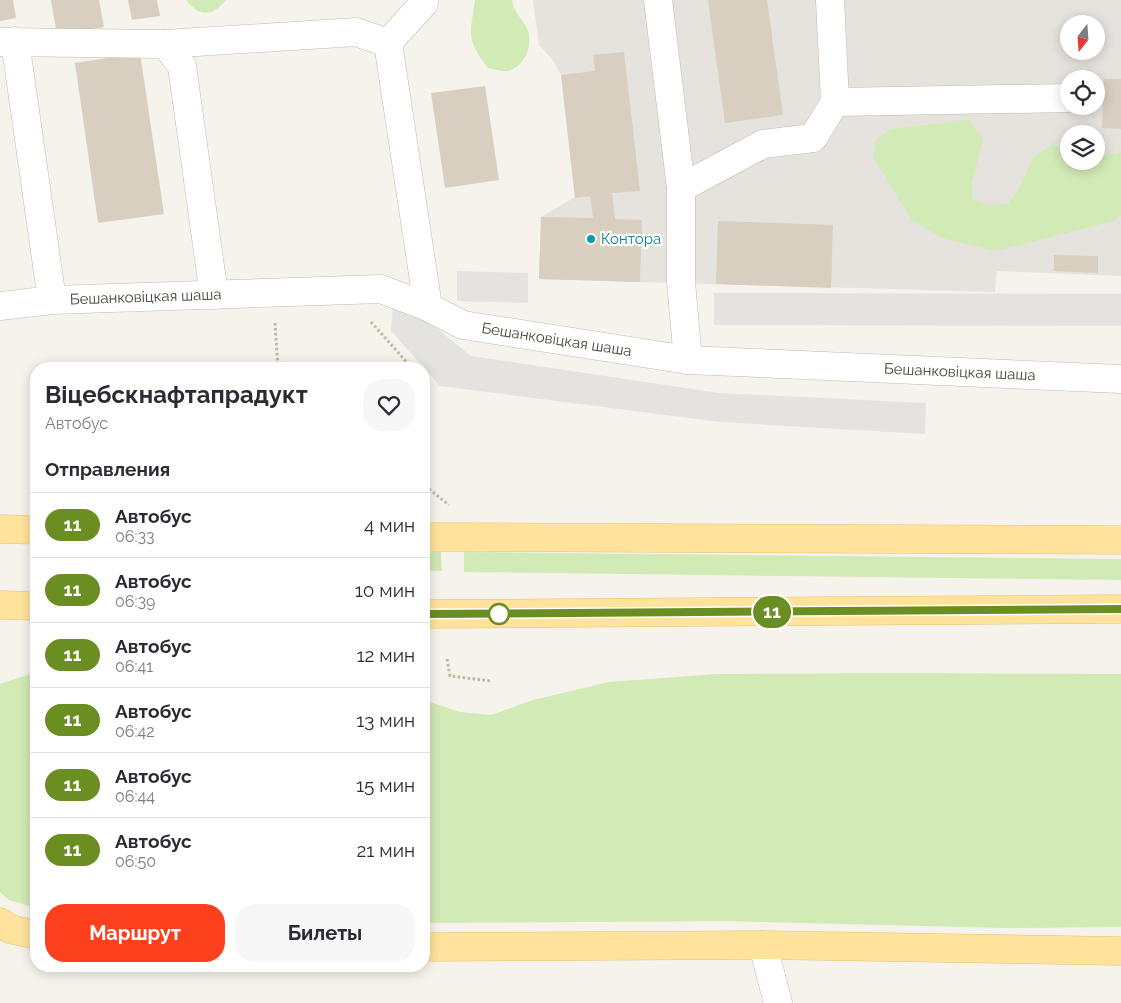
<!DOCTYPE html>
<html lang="ru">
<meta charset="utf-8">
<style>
:root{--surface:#fff;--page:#f7f7f7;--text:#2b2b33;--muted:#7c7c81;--line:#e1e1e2;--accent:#fc3f1d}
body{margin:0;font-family:Raleway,sans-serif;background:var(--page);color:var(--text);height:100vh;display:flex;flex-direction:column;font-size:19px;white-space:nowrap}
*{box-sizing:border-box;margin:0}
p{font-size:16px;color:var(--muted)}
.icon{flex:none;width:28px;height:28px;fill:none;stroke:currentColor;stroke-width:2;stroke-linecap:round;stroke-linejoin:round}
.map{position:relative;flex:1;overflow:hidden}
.drawer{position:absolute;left:30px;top:362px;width:400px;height:610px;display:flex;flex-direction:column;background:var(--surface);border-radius:20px;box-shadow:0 2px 12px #0003}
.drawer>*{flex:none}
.badge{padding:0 10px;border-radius:16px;font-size:18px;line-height:32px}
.needle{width:32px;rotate:197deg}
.fabs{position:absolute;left:1060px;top:15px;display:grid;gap:10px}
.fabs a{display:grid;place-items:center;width:45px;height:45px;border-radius:50%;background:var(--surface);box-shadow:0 2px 12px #0003;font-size:25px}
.map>.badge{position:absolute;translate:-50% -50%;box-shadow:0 0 0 2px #fff}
h2{padding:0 15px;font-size:19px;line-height:45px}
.round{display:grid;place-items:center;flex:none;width:52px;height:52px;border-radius:20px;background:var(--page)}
.head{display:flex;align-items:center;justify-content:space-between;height:85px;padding:0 15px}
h1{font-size:24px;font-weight:700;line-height:38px}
.action{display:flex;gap:10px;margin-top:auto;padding:10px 15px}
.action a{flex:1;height:58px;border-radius:20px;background:var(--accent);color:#fff;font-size:20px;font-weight:700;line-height:58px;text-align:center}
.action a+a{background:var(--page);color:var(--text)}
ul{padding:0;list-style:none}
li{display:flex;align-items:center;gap:15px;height:65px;padding:0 15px;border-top:1px solid var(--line)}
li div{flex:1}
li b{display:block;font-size:19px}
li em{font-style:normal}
li .badge{min-width:55px;font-weight:700;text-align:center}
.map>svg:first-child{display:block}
</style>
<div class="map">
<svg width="1121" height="1003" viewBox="0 0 1121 1003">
<rect width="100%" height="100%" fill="#f6f3ec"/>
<path fill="#e6e2dd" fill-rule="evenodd" d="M533,0h588v276l-124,-5 -2,21 -456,-13 2,-62 34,-20 -14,-122 -9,-16 -13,-14zM1069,24h27v27h-27zM1069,79h27v27h-27zM1069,134h27v27h-27z"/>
<path fill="#d2eab5" d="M186,0h40c-14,17 -27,17 -40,0z
M475,0h37c1,12 12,20 16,31 5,15 -4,37 -21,40 -6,1 -13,-2 -19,-3 -22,-29 -18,-33 -13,-68z
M969,120l14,20 -12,45 2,14 14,6 21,-1 13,-19 12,-28 20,-13 16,11v6h27v-3l25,-6v62l-4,6 -121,31 -54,-13 -31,-19 -38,-62 3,-17 15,-11z
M424,552h17l1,19h-18z
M464,552l657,7v21l-657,-8z
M36,672v236l-27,-8 -9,-8v-208z
M879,673l242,1v253l-117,1 -277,-7 -303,2v-223l36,12 31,3 42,-15 76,-18 108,-8z"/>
<path fill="#e5e3e0" d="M457,271l71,2v30l-71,-2z
M714,293l407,1v32l-407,-1z
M393,306l22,5 56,45 248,37 207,10 -1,31 -205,-12 -280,-36 -49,-55z"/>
<path fill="#d8cfc1" d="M0,0h13l3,18 -16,3z
M51,0h48l5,27 -47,8z
M128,0h29l3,16 -28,4z
M708,0h59l16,115 -58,8z
M624,52l16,139 -28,2 3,26 27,1 -2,62 -101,-3 2,-62 52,1 -3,-22 -15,2 -14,-123 34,-4 -2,-16z
M140,53l24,161 -66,9 -23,-160z
M1104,79h17v50l-19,-1z
M485,86l14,94 -54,8 -14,-95z
M718,221l115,4 -2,63 -115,-4z
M1054,255l44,1v17l-44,-2z"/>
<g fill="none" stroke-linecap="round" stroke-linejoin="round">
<defs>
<g id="minor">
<path d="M424,0v3l-36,40 40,264"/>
<path d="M658,0l23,188v94l7,78"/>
<path d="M15,41l37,259"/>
<path d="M0,42l165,2 17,22 32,229"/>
<path d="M165,44l191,-12 32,11"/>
<path d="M835,102l234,-4"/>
<path d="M681,188l82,-44 50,-6 22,-36 -5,-102"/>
<path id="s1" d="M0,306l52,-6 329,-11 47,18 35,18 225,35 433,19"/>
<path d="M763,945l15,58"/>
</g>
<path id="major" d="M0,529l36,1
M424,537l697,3
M0,605l36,1
M424,614l697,-5
M0,922l10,7 26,6
M424,947l339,-2 358,6"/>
</defs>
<use href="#minor" stroke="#c2bbae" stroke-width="29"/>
<use href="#major" stroke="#e6c16a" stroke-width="29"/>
<path stroke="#c4b79f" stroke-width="3" stroke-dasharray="2.5 2.5" stroke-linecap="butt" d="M371,322l42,47
M275,323l3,46
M424,409l5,80
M424,489h5l20,16
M447,659l3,17 41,5"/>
<use href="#minor" stroke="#fff" stroke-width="28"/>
<use href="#major" stroke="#ffe39c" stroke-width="28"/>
</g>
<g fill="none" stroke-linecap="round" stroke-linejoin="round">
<defs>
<path id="line" d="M424,614l697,-5"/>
</defs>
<use href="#line" stroke="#fff" stroke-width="11"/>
<use href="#line" stroke="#6b8e23" stroke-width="8"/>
</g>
<circle fill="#0f9aa8" stroke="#fff" stroke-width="2" cx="591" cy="239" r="5"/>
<circle fill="#fff" stroke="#6b8e23" stroke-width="2.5" cx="499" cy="614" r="10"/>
<g text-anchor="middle" stroke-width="4.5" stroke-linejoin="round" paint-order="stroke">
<g font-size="15" fill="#0d838f" stroke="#fff" text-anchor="start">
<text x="601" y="244">Контора</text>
</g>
<g font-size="15" fill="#4b4439" stroke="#fff">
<text dy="5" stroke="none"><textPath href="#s1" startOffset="146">Бешанковіцкая шаша</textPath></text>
<text dy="5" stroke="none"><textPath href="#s1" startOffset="566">Бешанковіцкая шаша</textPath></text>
<text dy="5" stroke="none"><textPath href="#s1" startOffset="971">Бешанковіцкая шаша</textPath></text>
</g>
</g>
</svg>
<div class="fabs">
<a><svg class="needle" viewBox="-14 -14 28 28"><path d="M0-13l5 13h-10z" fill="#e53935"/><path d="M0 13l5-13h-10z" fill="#7c7c81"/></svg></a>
<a><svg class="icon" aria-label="locate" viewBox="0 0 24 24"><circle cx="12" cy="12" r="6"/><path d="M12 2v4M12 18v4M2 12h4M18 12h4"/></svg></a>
<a><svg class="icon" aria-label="layers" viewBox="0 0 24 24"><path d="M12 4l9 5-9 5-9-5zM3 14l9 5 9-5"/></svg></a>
</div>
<b class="badge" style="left:772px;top:612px;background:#6b8e23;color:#fff">11</b>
<section class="drawer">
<div class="head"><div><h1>Віцебскнафтапрадукт</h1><p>Автобус</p></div><a class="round"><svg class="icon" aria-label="heart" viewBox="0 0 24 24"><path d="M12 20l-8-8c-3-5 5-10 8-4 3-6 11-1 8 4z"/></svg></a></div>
<h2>Отправления</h2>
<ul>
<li><span class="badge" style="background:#6b8e23;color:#fff">11</span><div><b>Автобус</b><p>06:33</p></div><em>4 мин</em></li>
<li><span class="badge" style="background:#6b8e23;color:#fff">11</span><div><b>Автобус</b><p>06:39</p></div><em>10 мин</em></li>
<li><span class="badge" style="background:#6b8e23;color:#fff">11</span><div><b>Автобус</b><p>06:41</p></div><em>12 мин</em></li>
<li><span class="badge" style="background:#6b8e23;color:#fff">11</span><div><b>Автобус</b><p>06:42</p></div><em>13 мин</em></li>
<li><span class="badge" style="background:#6b8e23;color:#fff">11</span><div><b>Автобус</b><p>06:44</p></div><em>15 мин</em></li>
<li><span class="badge" style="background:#6b8e23;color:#fff">11</span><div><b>Автобус</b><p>06:50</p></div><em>21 мин</em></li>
</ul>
<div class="action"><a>Маршрут</a><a>Билеты</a></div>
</section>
</div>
